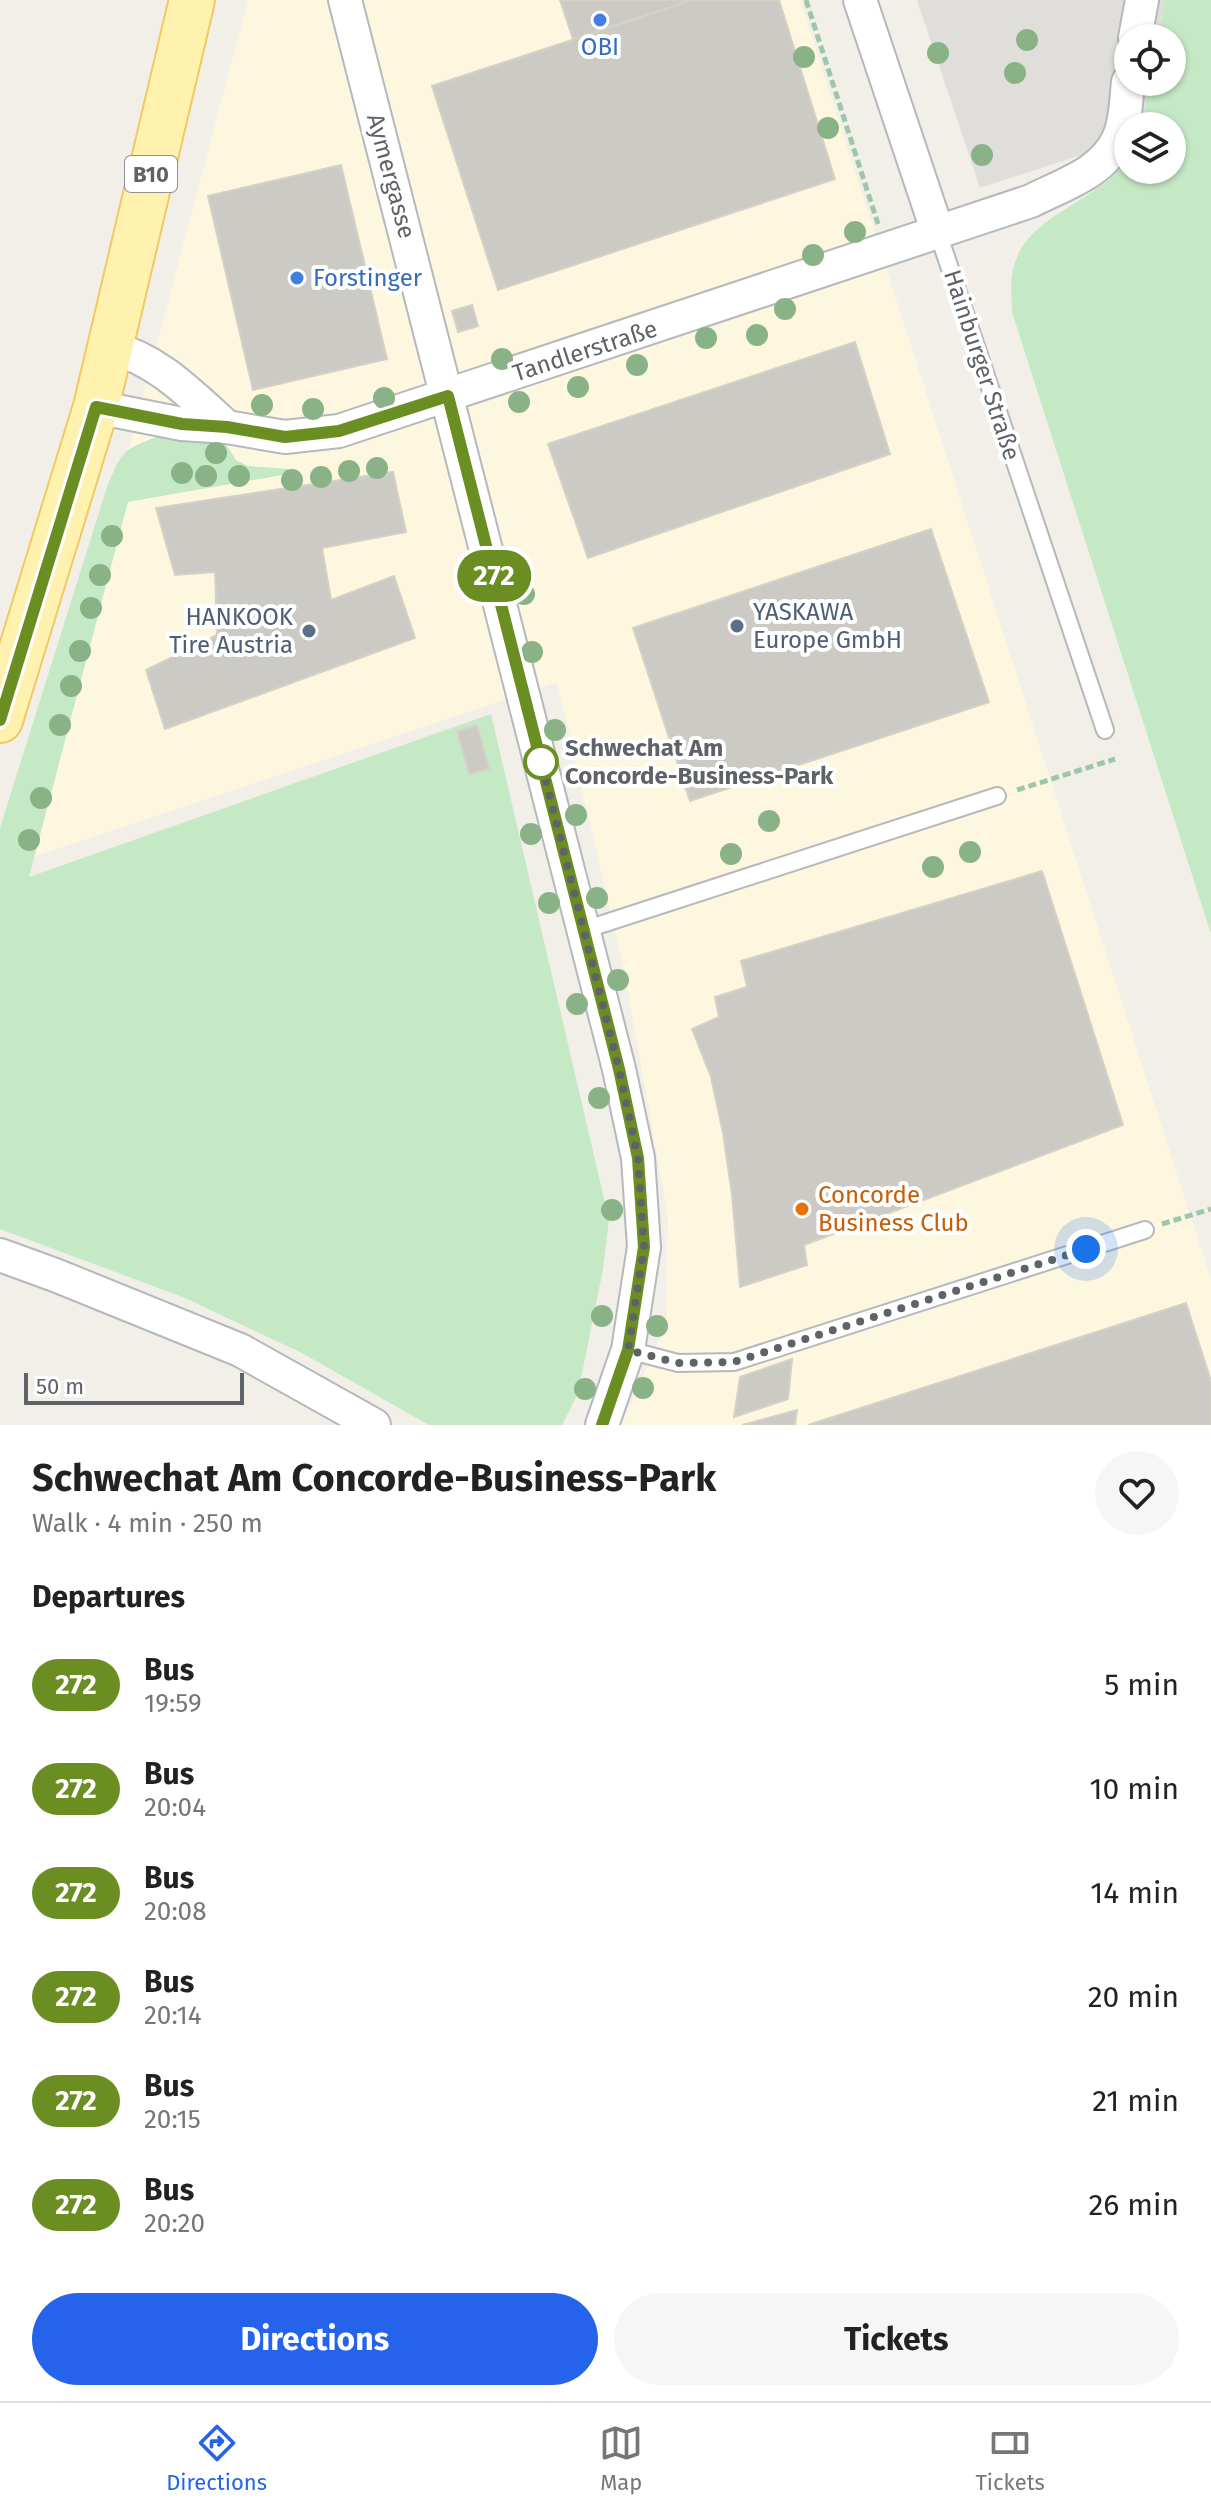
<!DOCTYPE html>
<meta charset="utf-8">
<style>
:root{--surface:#fff;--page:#f6f6f6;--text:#222;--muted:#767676;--line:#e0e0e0;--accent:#2563eb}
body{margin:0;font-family:"Fira Sans",sans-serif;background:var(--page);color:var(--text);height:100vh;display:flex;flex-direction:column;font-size:30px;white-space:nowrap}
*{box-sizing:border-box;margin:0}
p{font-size:26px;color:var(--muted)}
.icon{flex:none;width:44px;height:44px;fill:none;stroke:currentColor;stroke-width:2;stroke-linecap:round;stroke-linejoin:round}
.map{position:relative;height:1425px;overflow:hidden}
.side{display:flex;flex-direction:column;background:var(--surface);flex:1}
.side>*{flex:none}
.badge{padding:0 16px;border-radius:26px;font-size:28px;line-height:52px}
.tools{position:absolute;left:1114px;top:24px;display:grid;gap:16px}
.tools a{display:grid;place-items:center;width:72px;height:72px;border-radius:50%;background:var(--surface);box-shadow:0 2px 6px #0004;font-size:40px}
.scale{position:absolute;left:24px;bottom:20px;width:220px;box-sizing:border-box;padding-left:8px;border:4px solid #5f6368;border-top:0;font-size:22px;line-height:28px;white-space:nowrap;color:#5f6368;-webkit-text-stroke:6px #fff;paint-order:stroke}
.you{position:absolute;width:40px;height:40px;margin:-20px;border:6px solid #fff;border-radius:50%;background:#1a73e8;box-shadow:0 0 0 12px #1a73e833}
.map>.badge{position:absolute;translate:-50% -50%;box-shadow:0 0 0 4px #fff}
h2{padding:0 32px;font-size:30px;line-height:72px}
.round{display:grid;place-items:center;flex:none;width:84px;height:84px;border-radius:42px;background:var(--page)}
.summary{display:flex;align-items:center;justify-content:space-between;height:136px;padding:0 32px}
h1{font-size:38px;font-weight:700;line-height:60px}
.primary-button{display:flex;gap:16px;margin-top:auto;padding:16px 32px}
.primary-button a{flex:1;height:92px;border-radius:48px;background:var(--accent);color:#fff;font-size:32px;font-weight:700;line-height:92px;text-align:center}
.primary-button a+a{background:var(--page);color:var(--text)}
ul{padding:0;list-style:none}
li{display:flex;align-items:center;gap:24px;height:104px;padding:0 32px}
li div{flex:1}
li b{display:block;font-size:30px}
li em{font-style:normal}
li .badge{min-width:88px;font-weight:700;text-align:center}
.menu{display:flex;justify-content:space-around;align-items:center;height:112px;border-top:2px solid var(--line);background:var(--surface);font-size:22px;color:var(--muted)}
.menu a{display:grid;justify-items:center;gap:4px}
.menu .current{color:var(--accent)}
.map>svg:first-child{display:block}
</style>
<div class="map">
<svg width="1211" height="1425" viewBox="0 0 1211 1425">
<rect width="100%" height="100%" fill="#f1efe8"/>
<path fill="#fef7e0" d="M248,0h552l411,1280v145h-590l45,-100 2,-109 -44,-246 -67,-288 -537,179z"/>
<path fill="#e0deda" d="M917,0h248l-7,38h-30v44h22l-7,37 -59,35 -104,34z"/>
<path fill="#c5e8c5" d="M1165,0h46v934l-199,-622c0,-12 -2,-25 0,-37 9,-62 87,-70 116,-117v12h44v-44h-31l9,-44h22v-44h-14z
M160,436l48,1 18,7 10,16 12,6 41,3 -1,5 -160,28 -99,375 462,-163 118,506 -6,49 -25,124 -16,32h-133l-127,-72 -117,-55 -185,-69v-401l107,-341c15,-35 15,-38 53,-51z"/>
<path fill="#cccac5" stroke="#d6d1c6" stroke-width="2" d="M560,0h133l-120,39z
M693,0h86l56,179 -337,111 -66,-204z
M341,165l46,194 -134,31 -45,-194z
M472,305l6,21 -20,6 -6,-21z
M855,342l35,112 -302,104 -40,-114z
M393,472l13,60 -84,16 9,52 63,-24 21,62 -250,91 -19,-59 71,-35 -2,-63 -40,3 -19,-67z
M931,529l58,173 -299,99 -57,-173z
M477,725l12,44 -20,5 -12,-43z
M1042,871l81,254 -319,120 3,20 -67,22 -8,-92 -9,-62 -12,-56 -19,-48 27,-12 -4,-20 32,-10 -6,-26z
M1186,1303l25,78v44h-403z
M792,1359l-4,40 -54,18 6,-40z
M797,1410l-2,15h-53z"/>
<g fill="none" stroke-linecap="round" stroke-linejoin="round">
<defs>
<path id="service" d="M938,233l167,497
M584,930l413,-134
M628,1350l50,13 56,-1 411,-132"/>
<path id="minor" d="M345,0l274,1069 19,89 6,89 -16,103 -26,75
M860,0l78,233
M1135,38l7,-38
M111,348c47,11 81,48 116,79
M96,407l86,17 45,3 58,10 54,-6 692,-230c31,-16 72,-28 87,-62 8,-16 8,-39 10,-57
M0,1255l55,20 185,75 134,75"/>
<path id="primary" d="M0,720l96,-313 96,-407"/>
</defs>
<use href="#service" stroke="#b5b8bc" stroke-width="20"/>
<use href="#minor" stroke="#b5b8bc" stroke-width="36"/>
<use href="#primary" stroke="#f2c960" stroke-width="48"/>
<path stroke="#9cc7a9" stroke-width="5" stroke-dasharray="8 4" stroke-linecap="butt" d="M806,0l72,224
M1017,790l98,-31
M1162,1224l49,-15"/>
<use href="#service" stroke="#fff" stroke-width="16"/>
<use href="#minor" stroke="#fff" stroke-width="32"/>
<use href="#primary" stroke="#fff2af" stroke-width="44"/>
</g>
<g fill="#89b387">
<circle cx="1027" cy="40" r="11"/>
<circle cx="938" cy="53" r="11"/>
<circle cx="804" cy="57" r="11"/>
<circle cx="1015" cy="73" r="11"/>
<circle cx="828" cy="128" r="11"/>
<circle cx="982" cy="155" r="11"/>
<circle cx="855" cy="232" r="11"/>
<circle cx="813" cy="255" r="11"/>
<circle cx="785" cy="309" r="11"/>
<circle cx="757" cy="335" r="11"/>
<circle cx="706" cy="338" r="11"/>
<circle cx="502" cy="359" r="11"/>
<circle cx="637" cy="365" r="11"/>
<circle cx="578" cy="387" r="11"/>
<circle cx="384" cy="398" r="11"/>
<circle cx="519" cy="402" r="11"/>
<circle cx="262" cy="405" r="11"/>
<circle cx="313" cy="409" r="11"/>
<circle cx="216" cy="453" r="11"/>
<circle cx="377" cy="468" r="11"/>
<circle cx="349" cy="471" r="11"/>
<circle cx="182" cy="473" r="11"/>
<circle cx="206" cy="476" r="11"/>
<circle cx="239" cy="476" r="11"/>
<circle cx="321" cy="477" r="11"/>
<circle cx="292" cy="480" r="11"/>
<circle cx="112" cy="536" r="11"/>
<circle cx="100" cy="575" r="11"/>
<circle cx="471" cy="590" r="11"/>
<circle cx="524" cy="594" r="11"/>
<circle cx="91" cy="608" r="11"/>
<circle cx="80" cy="651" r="11"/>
<circle cx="532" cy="652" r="11"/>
<circle cx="71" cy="686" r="11"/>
<circle cx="60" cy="725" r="11"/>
<circle cx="555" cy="730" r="11"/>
<circle cx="41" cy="798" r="11"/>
<circle cx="576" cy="815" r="11"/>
<circle cx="769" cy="821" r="11"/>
<circle cx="531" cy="834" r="11"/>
<circle cx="29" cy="840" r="11"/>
<circle cx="970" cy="852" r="11"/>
<circle cx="731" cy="854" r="11"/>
<circle cx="933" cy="867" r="11"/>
<circle cx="597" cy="898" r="11"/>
<circle cx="549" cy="903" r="11"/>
<circle cx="618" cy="980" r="11"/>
<circle cx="577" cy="1004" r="11"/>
<circle cx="599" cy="1098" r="11"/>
<circle cx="612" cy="1210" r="11"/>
<circle cx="602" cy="1316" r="11"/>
<circle cx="657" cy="1326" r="11"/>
<circle cx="643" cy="1388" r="11"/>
<circle cx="585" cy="1389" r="11"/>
</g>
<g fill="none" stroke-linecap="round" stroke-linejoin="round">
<defs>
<path id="line" d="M0,720l96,-313 86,17 45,3 58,10 54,-6 109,-35 171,673 19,89 6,89 -16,103 -26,75"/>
</defs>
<use href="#line" stroke="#fff" stroke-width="18"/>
<use href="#line" stroke="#6b8e23" stroke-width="12"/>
<path stroke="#5f6368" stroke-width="8" stroke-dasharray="0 14.4" d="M541,762l-1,-4 79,311 19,89 6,89 -16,103 50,13 56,-1 352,-113"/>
</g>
<g fill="#3f7fe0" stroke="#fff" stroke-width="3">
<circle cx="600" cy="20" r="8"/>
<circle cx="297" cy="278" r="8"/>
</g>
<g fill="#5c6f8a" stroke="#fff" stroke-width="3">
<circle cx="737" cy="626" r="8"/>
<circle cx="309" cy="631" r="8"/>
</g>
<circle fill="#fff" stroke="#6b8e23" stroke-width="4" cx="541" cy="762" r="16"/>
<circle fill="#e8710a" stroke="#fff" stroke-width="3" cx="802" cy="1209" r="8"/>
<g text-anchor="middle" stroke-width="8" stroke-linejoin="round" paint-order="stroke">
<rect fill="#fff" stroke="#8f9295" stroke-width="2" x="125" y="156" width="52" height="36" rx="6"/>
<g font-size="22" font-weight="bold" fill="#5f6368">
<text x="151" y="182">B10</text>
</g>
<g font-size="24" fill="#366cbe" stroke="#fff">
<text x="600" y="55">OBI</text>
<text x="313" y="286" text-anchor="start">Forstinger</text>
</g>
<g font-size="24" fill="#5f6368" stroke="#fff">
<text transform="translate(391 176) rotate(75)" y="8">Aymergasse</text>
<text transform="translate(585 351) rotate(-18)" y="8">Tandlerstraße</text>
<text transform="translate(982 365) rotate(72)" y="8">Hainburger Straße</text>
</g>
<g font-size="24" fill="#4e5e75" stroke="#fff" text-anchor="start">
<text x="753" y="620">YASKAWA<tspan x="753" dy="28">Europe GmbH</tspan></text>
<text x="293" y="625" text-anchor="end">HANKOOK<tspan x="293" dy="28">Tire Austria</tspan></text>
</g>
<g font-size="24" font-weight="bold" fill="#5f6368" stroke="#fff" text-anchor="start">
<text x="565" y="756">Schwechat Am<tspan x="565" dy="28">Concorde-Business-Park</tspan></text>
</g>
<g font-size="24" fill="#c56008" stroke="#fff" text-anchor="start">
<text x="818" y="1203">Concorde<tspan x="818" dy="28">Business Club</tspan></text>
</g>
</g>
</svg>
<div class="tools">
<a><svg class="icon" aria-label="locate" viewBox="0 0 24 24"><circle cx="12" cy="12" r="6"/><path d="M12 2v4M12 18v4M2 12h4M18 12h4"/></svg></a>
<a><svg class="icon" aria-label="layers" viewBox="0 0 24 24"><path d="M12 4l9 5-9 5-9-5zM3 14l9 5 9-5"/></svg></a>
</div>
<div class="scale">50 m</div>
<div class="you" style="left:1086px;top:1249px"></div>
<b class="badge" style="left:494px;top:576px;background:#6b8e23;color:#fff">272</b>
</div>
<section class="side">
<div class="summary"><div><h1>Schwechat Am Concorde-Business-Park</h1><p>Walk · 4 min · 250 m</p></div><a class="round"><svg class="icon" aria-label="heart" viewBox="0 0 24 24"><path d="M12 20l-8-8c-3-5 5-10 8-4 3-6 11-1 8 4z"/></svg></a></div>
<h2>Departures</h2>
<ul>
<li><span class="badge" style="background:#6b8e23;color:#fff">272</span><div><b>Bus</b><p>19:59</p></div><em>5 min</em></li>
<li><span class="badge" style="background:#6b8e23;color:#fff">272</span><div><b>Bus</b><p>20:04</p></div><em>10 min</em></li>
<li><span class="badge" style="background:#6b8e23;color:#fff">272</span><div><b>Bus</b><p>20:08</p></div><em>14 min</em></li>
<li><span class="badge" style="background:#6b8e23;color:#fff">272</span><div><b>Bus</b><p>20:14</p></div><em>20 min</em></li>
<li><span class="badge" style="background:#6b8e23;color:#fff">272</span><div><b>Bus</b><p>20:15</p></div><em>21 min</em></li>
<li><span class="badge" style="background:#6b8e23;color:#fff">272</span><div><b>Bus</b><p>20:20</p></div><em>26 min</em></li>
</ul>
<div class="primary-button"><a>Directions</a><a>Tickets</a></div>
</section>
<nav class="menu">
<a class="current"><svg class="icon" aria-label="directions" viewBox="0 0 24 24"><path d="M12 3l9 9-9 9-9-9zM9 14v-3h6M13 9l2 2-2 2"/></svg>Directions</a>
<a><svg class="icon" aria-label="map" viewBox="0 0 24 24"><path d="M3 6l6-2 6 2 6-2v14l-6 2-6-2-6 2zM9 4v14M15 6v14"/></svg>Map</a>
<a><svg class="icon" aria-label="tickets" viewBox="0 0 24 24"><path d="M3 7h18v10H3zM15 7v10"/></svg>Tickets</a>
</nav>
